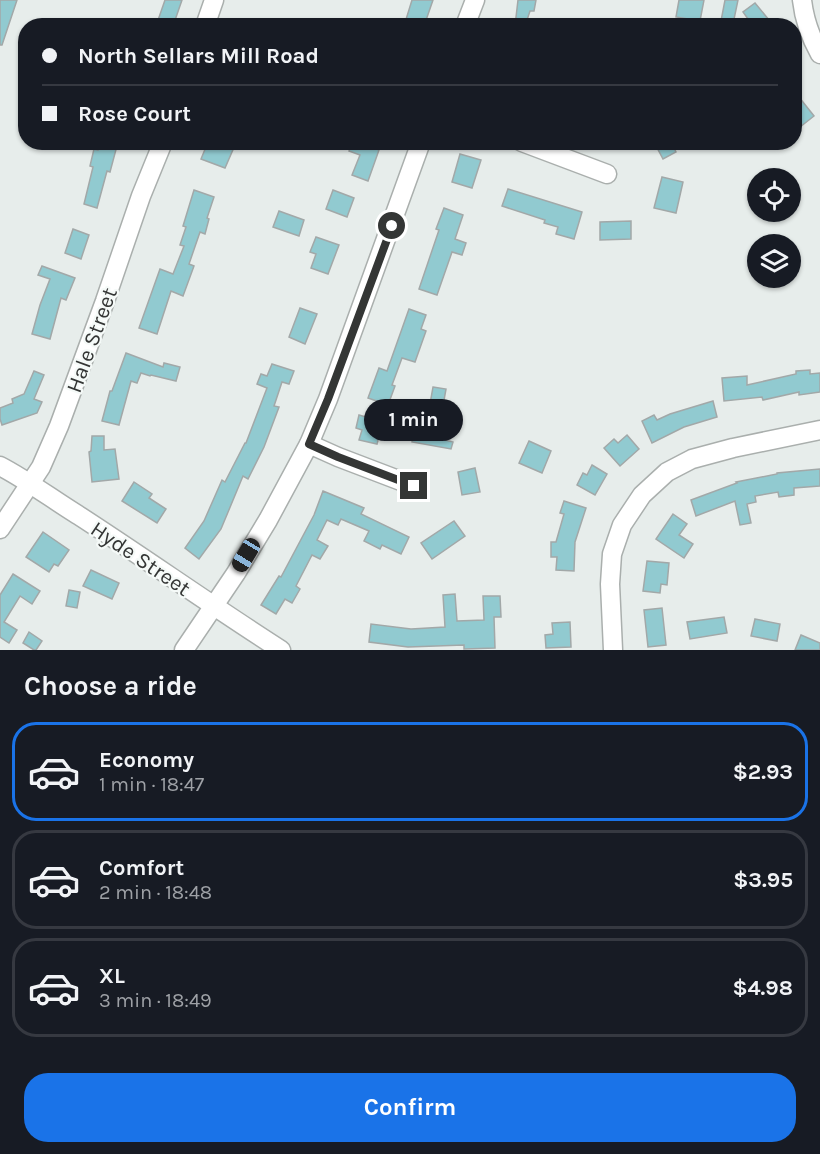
<!DOCTYPE html>
<html lang="en">
<head>
<meta charset="utf-8">
<style>
	body { margin:0; font-family:Karla,sans-serif; background:#242831; color:#f1f3f6; height:100vh; display:flex; flex-direction:column; font-size:22px; white-space:nowrap }
	* { box-sizing:border-box; margin:0 }
	p { font-size:20px; color:#9ea1a6 }
	.icon { flex:none; width:33px; height:33px; fill:none; stroke:currentColor; stroke-width:2; stroke-linecap:round; stroke-linejoin:round }
	.map { position:relative; height:650px; overflow:hidden }
	.side { display:flex; flex-direction:column; background:#171b24; flex:1 }
	.side>* { flex:none }
	.banner { position:absolute; left:18px; top:18px; width:784px; height:132px; border-radius:24px; box-shadow:0 2px 4px #0004; display:grid; align-content:center; height:132px; padding:0 24px; background:#171b24 }
	.fabs { position:absolute; left:747px; top:168px; display:grid; gap:12px }
	.fabs a { display:grid; place-items:center; width:54px; height:54px; border-radius:50%; background:#171b24; box-shadow:0 2px 4px #0004; font-size:30px }
	.end { position:absolute; width:27px; height:27px; margin:-14px; border:8px solid #343635; background:#fff; box-shadow:0 0 0 3px #fff }
	.from { border-radius:50% }
	.bubble { position:absolute; height:42px; border-radius:21px; background:#171b24; box-shadow:0 2px 4px #0004; font-size:20px; font-weight:700; line-height:42px; text-align:center }
	.car { position:absolute; width:18px; height:36px; margin:-18px -9px; border-radius:8px; box-shadow:0 0 4px 2px #0007; background:linear-gradient(#222 24%,#8ab4d8 0 40%,#222 0 76%,#8ab4d8 0 86%,#222 0) }
	.banner b { display:flex; align-items:center; gap:21px; height:57px; font-size:22px }
	.banner b+b { border-top:2px solid #363941 }
	.banner i { width:15px; height:15px; background:#f1f3f6 }
	ul { padding:0; list-style:none }
	li { display:flex; align-items:center; gap:18px; height:99px; margin:0 12px 9px; padding:0 12px; border:3px solid #363941; border-radius:24px }
	li div { flex:1 }
	li b { display:block; font-size:22px }
	li em { font-style:normal; font-weight:700 }
	li.selected { border-color:#1a73e8 }
	li>.icon { width:54px; height:54px; stroke-width:1.5 }
	h2 { padding:0 24px; font-size:27px; line-height:72px }
	.cta { display:flex; gap:12px; margin-top:auto; padding:12px 24px }
	.cta a { flex:1; height:69px; border-radius:24px; background:#1a73e8; color:#fff; font-size:24px; font-weight:700; line-height:69px; text-align:center }
	.map>svg:first-child { display:block }
</style>
</head>
<body>
<div class="map">
<svg width="820" height="650" viewBox="0 0 820 650">
	<rect width="100%" height="100%" fill="#e7edeb"/>
	<g fill="#91cad0" stroke="#a2a8a8" stroke-width="1.5">
		<polygon points="0,0 17,0 2,45 0,45"/>
		<polygon points="165,0 182,0 173,26 156,26"/>
		<polygon points="412,0 433,0 424,26 404,26"/>
		<polygon points="518,0 536,0 534,11 530,11 525,26 515,26"/>
		<polygon points="679,0 704,0 700,21 676,17"/>
		<polygon points="725,0 738,0 733,24 721,21"/>
		<polygon points="755,3 769,20 762,26 753,26 743,12"/>
		<polygon points="795,92 814,116 795,131"/>
		<polygon points="101,142 118,142 110,172 107,171 97,208 84,204 93,167 90,166 94,149 98,150"/>
		<polygon points="208,142 229,142 235,145 225,168 201,159"/>
		<polygon points="352,142 359,142 379,150 368,181 352,175 360,155 349,151"/>
		<polygon points="654,142 671,142 676,152 663,159"/>
		<polygon points="460,154 481,160 472,188 452,182"/>
		<polygon points="662,177 683,182 676,213 654,208"/>
		<polygon points="508,189 582,212 574,239 556,234 558,227 544,223 545,220 502,206"/>
		<polygon points="194,190 214,197 207,218 209,219 205,234 200,232 189,264 194,266 183,296 171,291 157,334 139,328 160,269 173,274 184,246 180,245 186,227 183,226"/>
		<polygon points="333,190 354,198 347,217 326,209"/>
		<polygon points="444,208 463,215 455,239 466,243 462,255 452,252 437,295 419,289 439,230 436,229"/>
		<polygon points="279,211 304,220 299,236 273,227"/>
		<polygon points="631,221 631,239 600,240 600,222"/>
		<polygon points="73,229 89,235 81,259 65,253"/>
		<polygon points="316,237 339,245 328,274 311,268 316,254 310,252"/>
		<polygon points="42,266 75,278 66,300 61,298 50,339 32,334 40,305 50,279 38,275"/>
		<polygon points="300,308 317,314 305,344 289,337"/>
		<polygon points="409,309 426,315 421,329 426,331 415,362 402,358 392,385 395,386 388,405 368,398 379,368 387,371"/>
		<polygon points="126,353 163,367 164,363 180,367 176,381 151,375 150,376 141,373 137,383 131,381 119,425 102,421 110,391 112,391"/>
		<polygon points="272,364 294,371 289,384 282,382 274,406 279,407 264,447 248,479 243,476 221,529 199,559 185,548 204,521 222,480 225,482 245,443 246,443 267,388 257,384 261,374 267,376"/>
		<polygon points="810,370 810,374 820,373 820,392 799,395 799,392 763,400 762,397 724,401 722,378 747,376 747,385 796,374 796,371"/>
		<polygon points="34,371 44,375 34,399 42,402 37,413 2,425 0,419 0,408 13,403 12,399 24,394"/>
		<polygon points="433,387 446,389 443,406 430,404"/>
		<polygon points="713,401 717,417 684,427 652,443 642,421 654,415 657,420 670,414"/>
		<polygon points="442,408 451,410 445,440 453,442 451,449 412,442 414,431 431,436 434,428 437,429"/>
		<polygon points="359,415 383,422 377,444 359,440 362,430 356,428"/>
		<polygon points="627,435 639,449 620,466 604,448 614,439 618,443"/>
		<polygon points="92,436 104,436 104,450 115,449 119,479 92,482 89,452 91,451"/>
		<polygon points="529,441 551,451 542,473 519,463"/>
		<polygon points="592,465 607,474 595,495 577,485 583,473 587,475"/>
		<polygon points="475,468 480,492 462,495 458,472"/>
		<polygon points="820,469 820,486 794,488 794,495 779,497 778,492 755,496 756,502 747,504 751,523 740,525 735,501 696,516 691,500 737,483 736,482 777,474 777,473"/>
		<polygon points="134,482 152,494 149,498 166,509 157,523 122,501"/>
		<polygon points="323,491 364,508 361,514 409,537 401,554 382,545 380,549 364,541 369,531 341,519 338,525 327,520 317,540 328,546 320,559 312,555 296,586 300,589 292,603 285,599 276,614 261,605 279,576 281,577 314,515"/>
		<polygon points="564,501 586,508 575,542 574,571 556,570 557,557 551,557 551,542 556,542 564,514 560,513"/>
		<polygon points="673,514 687,524 679,535 693,544 684,558 656,539"/>
		<polygon points="454,521 465,536 432,559 421,543"/>
		<polygon points="43,532 69,550 58,566 54,564 49,572 26,557"/>
		<polygon points="647,561 669,563 667,585 661,584 660,593 643,591"/>
		<polygon points="91,570 119,583 112,599 83,586"/>
		<polygon points="13,574 40,591 32,604 20,596 4,622 17,630 9,643 0,637 0,595"/>
		<polygon points="69,590 80,592 77,608 66,606"/>
		<polygon points="455,594 457,621 484,620 483,596 500,596 501,617 494,617 495,648 464,649 464,645 408,647 369,642 371,624 411,629 445,627 443,595"/>
		<polygon points="662,608 666,645 648,647 644,610"/>
		<polygon points="724,617 727,633 690,639 687,622"/>
		<polygon points="755,619 780,624 777,641 751,636"/>
		<polygon points="570,622 571,647 546,648 545,635 553,634 552,623"/>
		<polygon points="29,632 42,641 36,650 34,650 23,643"/>
		<polygon points="801,635 820,643 820,650 795,650"/>
	</g>
	<g fill="none" stroke-linecap="round" stroke-linejoin="round">
		<g stroke="#aaafad" stroke-width="21">
			<g id="minor">
				<path d="M802,0C804,18 811,38 820,54"/>
				<polyline points="205,26 214,0"/>
				<polyline points="465,26 475,0"/>
				<polyline points="522,142 607,174"/>
				<polyline points="309,444 338,457 414,486"/>
				<path d="M0,466C27,480 52,499 78,515C146,559 212,606 281,650"/>
				<polyline points="0,529 41,467 59,426 105,301 141,196 163,142"/>
				<polyline points="184,650 236,573 268,520 309,444 328,399 421,142"/>
				<polyline points="613,650 610,584 612,554 622,525 642,495 667,472 692,459 733,448 820,430"/>
			</g>
		</g>
		<use href="#minor" stroke="#fff" stroke-width="18"/>
	</g>
	<g fill="none" stroke-linecap="round" stroke-linejoin="round">
		<polyline stroke="#343635" stroke-width="8" points="392,226 328,399 309,444 338,457 414,486"/>
	</g>
	<g text-anchor="middle" stroke-width="4.5" stroke-linejoin="round" paint-order="stroke">
		<g font-size="22" fill="#343635" stroke="#f5faf8">
			<text transform="translate(91 340) rotate(-70)" y="8">Hale Street</text>
			<text transform="translate(141 558) rotate(34)" y="8">Hyde Street</text>
		</g>
	</g>
</svg>
<div class="fabs">
<a><svg class="icon" aria-label="locate" viewBox="0 0 24 24"><circle cx="12" cy="12" r="6"/><path d="M12 2v4M12 18v4M2 12h4M18 12h4"/></svg></a>
<a><svg class="icon" aria-label="layers" viewBox="0 0 24 24"><path d="M12 4l9 5-9 5-9-5zM3 14l9 5 9-5"/></svg></a>
</div>
<i class="end from" style="left:392px;top:226px"></i>
<i class="end" style="left:414px;top:486px"></i>
<div class="bubble" style="left:364px;top:399px;width:99px">1 min</div>
<i class="car" style="left:246px;top:555px;rotate:211deg"></i>
<div class="banner">
<b><i class="from"></i>North Sellars Mill Road</b>
<b><i></i>Rose Court</b>
</div>
</div>
<section class="side">
<h2>Choose a ride</h2>
<ul>
<li class="selected"><svg class="icon" aria-label="car" viewBox="0 0 24 24"><path d="M5 17H2v-5l4-1 3-4h7l3 4 3 1v5h-3M9 17h6M6 11h13"/><circle cx="7" cy="17" r="2"/><circle cx="17" cy="17" r="2"/></svg><div><b>Economy</b><p>1 min · 18:47</p></div><em>$2.93</em></li>
<li><svg class="icon" aria-label="car" viewBox="0 0 24 24"><path d="M5 17H2v-5l4-1 3-4h7l3 4 3 1v5h-3M9 17h6M6 11h13"/><circle cx="7" cy="17" r="2"/><circle cx="17" cy="17" r="2"/></svg><div><b>Comfort</b><p>2 min · 18:48</p></div><em>$3.95</em></li>
<li><svg class="icon" aria-label="car" viewBox="0 0 24 24"><path d="M5 17H2v-5l4-1 3-4h7l3 4 3 1v5h-3M9 17h6M6 11h13"/><circle cx="7" cy="17" r="2"/><circle cx="17" cy="17" r="2"/></svg><div><b>XL</b><p>3 min · 18:49</p></div><em>$4.98</em></li>
</ul>
<div class="cta"><a>Confirm</a></div>
</section>
</body>
</html>
